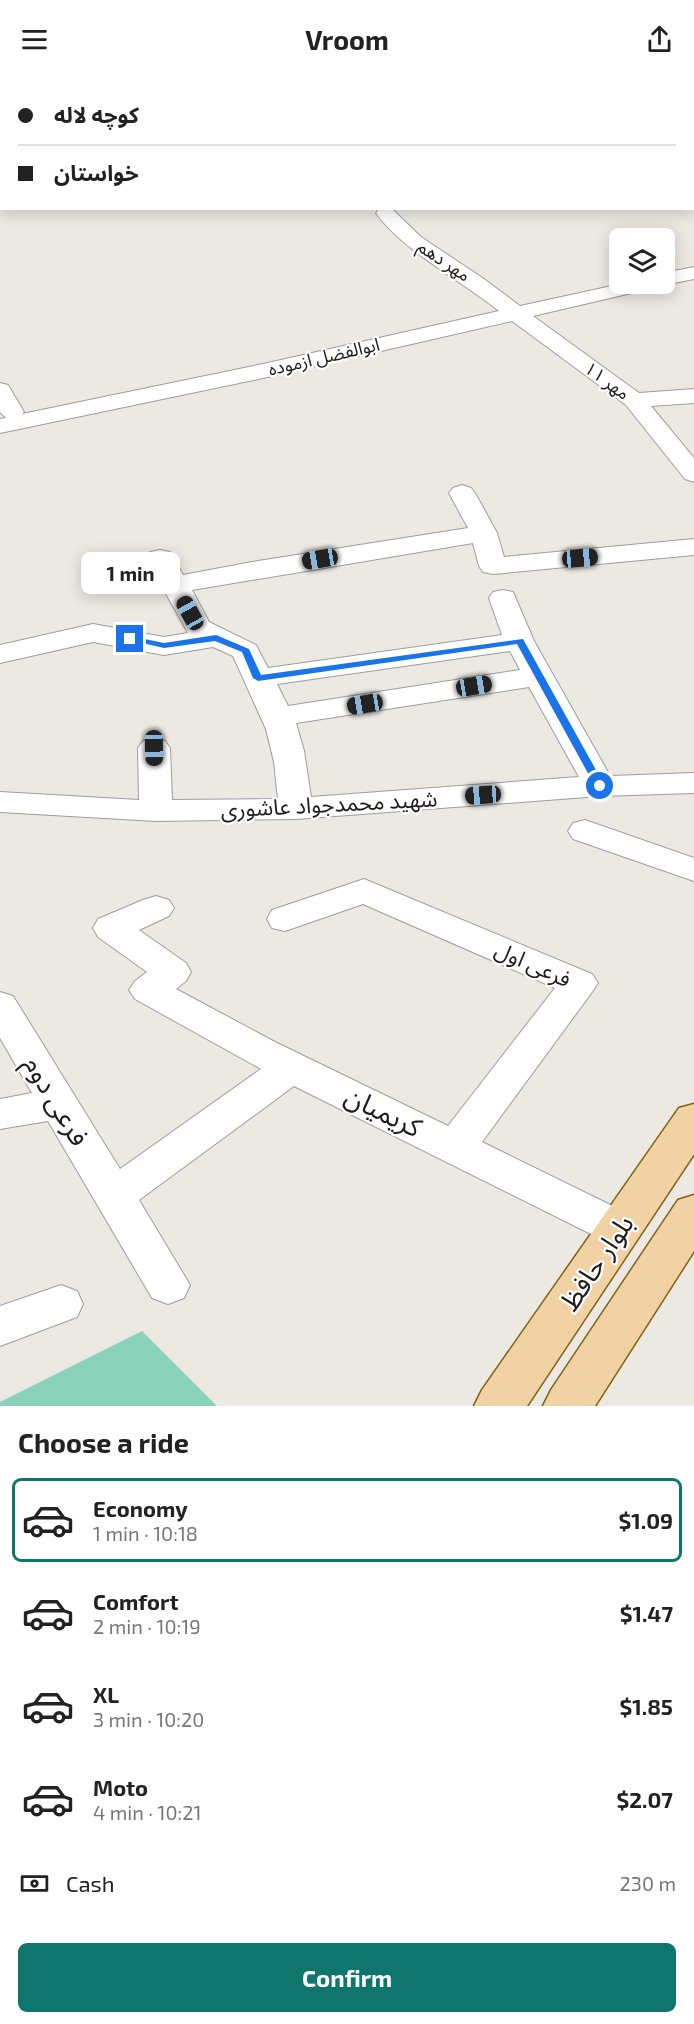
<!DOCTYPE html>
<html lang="en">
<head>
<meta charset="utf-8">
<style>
	body { margin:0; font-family:"Exo 2","Noto Sans Arabic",sans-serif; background:#f6f6f6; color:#222; height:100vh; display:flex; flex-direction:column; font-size:22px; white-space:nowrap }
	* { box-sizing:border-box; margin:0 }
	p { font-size:20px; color:#767676 }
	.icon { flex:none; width:33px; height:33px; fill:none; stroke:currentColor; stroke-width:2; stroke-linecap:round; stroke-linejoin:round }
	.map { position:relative; height:1328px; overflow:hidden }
	.details { display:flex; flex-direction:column; background:#fff; flex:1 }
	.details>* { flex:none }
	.top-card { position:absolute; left:0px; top:0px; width:694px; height:132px; box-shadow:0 3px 15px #0003; display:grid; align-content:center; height:132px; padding:0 18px; background:#fff }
	.fabs { position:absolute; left:609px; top:150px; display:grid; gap:12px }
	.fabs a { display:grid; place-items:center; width:66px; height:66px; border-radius:9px; background:#fff; box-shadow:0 3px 15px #0003; font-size:30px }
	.end { position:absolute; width:27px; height:27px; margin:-14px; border:8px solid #1a73e8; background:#fff; box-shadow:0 0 0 3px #fff }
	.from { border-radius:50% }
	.bubble { position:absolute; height:42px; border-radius:9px; background:#fff; box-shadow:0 3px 15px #0003; font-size:20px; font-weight:700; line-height:42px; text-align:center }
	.car { position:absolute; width:18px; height:36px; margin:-18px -9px; border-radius:8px; box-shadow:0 0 4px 2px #0007; background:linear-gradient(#222 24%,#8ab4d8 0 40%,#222 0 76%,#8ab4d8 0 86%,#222 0) }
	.top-card b { display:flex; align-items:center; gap:21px; height:57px; font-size:22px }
	.top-card b+b { border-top:2px solid #e0e0e0 }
	.top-card i { width:15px; height:15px; background:#222 }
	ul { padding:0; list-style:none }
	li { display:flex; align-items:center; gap:18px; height:84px; margin:0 12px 9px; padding:0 6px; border:3px solid transparent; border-radius:9px }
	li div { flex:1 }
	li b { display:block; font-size:22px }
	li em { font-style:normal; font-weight:700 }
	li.on { border-color:#0f766e }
	li>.icon { width:54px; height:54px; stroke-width:1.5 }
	h2 { padding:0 18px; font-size:27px; line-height:72px }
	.pay { display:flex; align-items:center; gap:15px; height:66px; padding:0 18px; font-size:22px }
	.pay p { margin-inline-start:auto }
	.action { display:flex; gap:12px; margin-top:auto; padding:12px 18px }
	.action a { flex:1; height:69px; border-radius:9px; background:#0f766e; color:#fff; font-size:24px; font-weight:700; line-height:69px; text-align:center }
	header { display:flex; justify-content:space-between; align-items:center; height:78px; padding:0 18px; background:#fff; font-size:27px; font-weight:700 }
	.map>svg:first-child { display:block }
</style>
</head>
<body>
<header><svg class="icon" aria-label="menu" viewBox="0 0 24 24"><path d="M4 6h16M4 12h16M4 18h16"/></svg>Vroom<svg class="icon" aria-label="share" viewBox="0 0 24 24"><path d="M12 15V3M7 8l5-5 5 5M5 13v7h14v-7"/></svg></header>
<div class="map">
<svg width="694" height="1328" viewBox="0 0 694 1328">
	<rect width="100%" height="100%" fill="#ece9e3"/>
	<polygon fill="#8ad2b9" points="142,1253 217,1328 0,1328 0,1324"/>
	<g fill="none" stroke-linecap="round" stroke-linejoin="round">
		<g stroke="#9d9d9d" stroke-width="2">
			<g id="minor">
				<polygon points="202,0 218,0 219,2 203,2"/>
				<polygon points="274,0 290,0 291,2 275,2"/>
				<polygon points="327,0 363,0 326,2"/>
				<polygon points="431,0 448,0 449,2 432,2"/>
				<polygon points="475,0 491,0 492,1 476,2"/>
				<polygon points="614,0 633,0 634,2 615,2"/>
				<rect x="693" y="16" width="1" height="10"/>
				<rect x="0" y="28" width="2" height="10"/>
				<polygon points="0,50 2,50 0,61"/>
				<path d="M391,130L421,159L484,201L520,228L621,206H656L653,210L533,238L639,315L694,311V325L651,328L694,380V404L685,401L626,327L512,243L263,300L0,355V341L6,340L0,334V305L8,307L24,334L22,336L263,286L499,233C463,204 402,172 376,135L379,131Z"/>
				<polygon points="694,189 694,201 664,207 657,206 664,206 664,195"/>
				<path d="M462,407L471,410L475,415L497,455L504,479L694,461V477L493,496L483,494L479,488L473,465L192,512L209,544L256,567L268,590L502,557L489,520L493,514L503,512L513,514L534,563L610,698L694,695V715L600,718L296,741L156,743L0,734V714L139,722L138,670L143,663L154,660L165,663L170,670L172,722L278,721L274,684L266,651L233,578L213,569L164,577L93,564L0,585V567L93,546L164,559L188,555L146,480L150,474L160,472L170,474L183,497L258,483L468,450L449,415L453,410ZM510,573L520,592L288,628L277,606ZM529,609L579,699L311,719L304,673L296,645Z"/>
				<polygon points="585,742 694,780 694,803 573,761 568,753 573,745"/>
				<polygon points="364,801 592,896 598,905 592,914 482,1064 635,1139 641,1151 635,1163 620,1169 605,1163 294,1008 139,1122 190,1207 184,1220 168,1226 152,1220 48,1043 0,1051 0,1021 32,1015 0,960 0,914 13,918 120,1091 261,991 135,921 129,912 135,903 147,894 98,859 93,850 98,841 143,822 156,818 169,822 174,830 169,838 139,852 186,885 191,894 186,903 176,911 275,964 448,1048 555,910 363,826 285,853 272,850 267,841 272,832"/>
				<polygon points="61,1207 77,1213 83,1226 77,1239 0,1268 0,1228"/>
			</g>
		</g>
		<g stroke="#836111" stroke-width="3">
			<g id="major">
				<polygon points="694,1026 694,1076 527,1328 474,1328 482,1312 679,1030"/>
				<polygon points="694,1117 694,1173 595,1328 543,1328 551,1312 678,1122"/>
			</g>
		</g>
		<use href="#minor" fill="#fff" fill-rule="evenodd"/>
		<use href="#major" fill="#f0d2a4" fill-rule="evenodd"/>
	</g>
	<polygon fill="#1a73e8" points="216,557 249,571 261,597 523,561 605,708 600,711 595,708 517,566 258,603 253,600 242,574 215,563 164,570 125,561 130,558 164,565"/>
	<g text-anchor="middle" stroke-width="4.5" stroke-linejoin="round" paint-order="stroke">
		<g font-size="18" fill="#1c1c1c" stroke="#fff">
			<text transform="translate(444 183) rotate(34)" y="6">مهر دهم</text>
			<text transform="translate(324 279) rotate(-13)" y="6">ابوالفضل ازموده</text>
			<text transform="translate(607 303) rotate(36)" y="6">مهر ۱۱</text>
		</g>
		<g font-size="22" fill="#1c1c1c" stroke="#fff">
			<text transform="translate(329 726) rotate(-3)" y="8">شهید محمدجواد عاشوری</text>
			<text transform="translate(533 886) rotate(24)" y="8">فرعی اول</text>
		</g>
		<g font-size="27" fill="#1c1c1c" stroke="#fff">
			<text transform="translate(56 1023) rotate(59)" y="9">فرعی دوم</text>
			<text transform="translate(383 1034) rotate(26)" y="9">کریمیان</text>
			<text transform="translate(597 1185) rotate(-56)" y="9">بلوار حافظ</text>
		</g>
	</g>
</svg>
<div class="fabs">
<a><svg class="icon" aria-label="layers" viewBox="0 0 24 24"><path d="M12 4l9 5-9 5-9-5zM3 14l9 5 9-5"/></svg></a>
</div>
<i class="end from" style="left:600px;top:708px"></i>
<i class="end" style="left:130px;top:561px"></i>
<div class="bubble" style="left:81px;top:474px;width:99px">1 min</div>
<i class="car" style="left:580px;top:480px;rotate:85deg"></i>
<i class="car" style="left:320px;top:481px;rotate:261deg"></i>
<i class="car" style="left:190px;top:535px;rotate:331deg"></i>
<i class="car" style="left:474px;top:608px;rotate:81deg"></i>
<i class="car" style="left:365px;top:626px;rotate:261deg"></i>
<i class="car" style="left:154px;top:670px;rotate:179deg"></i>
<i class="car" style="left:483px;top:717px;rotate:266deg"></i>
<div class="top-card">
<b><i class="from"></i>کوچه لاله</b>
<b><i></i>خواستان</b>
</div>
</div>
<section class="details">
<h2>Choose a ride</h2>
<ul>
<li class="on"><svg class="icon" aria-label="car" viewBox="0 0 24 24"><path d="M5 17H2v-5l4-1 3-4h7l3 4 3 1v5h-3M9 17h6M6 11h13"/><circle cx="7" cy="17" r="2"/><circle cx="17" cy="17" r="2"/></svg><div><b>Economy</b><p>1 min · 10:18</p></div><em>$1.09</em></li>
<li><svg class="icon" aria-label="car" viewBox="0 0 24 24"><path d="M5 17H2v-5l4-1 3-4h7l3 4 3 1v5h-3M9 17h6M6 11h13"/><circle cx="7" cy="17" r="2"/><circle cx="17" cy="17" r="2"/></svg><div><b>Comfort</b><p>2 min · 10:19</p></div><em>$1.47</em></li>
<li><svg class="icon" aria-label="car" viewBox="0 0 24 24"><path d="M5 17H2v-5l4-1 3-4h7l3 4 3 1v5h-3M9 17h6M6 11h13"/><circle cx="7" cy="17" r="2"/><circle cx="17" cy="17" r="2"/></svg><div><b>XL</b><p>3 min · 10:20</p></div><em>$1.85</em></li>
<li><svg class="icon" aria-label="car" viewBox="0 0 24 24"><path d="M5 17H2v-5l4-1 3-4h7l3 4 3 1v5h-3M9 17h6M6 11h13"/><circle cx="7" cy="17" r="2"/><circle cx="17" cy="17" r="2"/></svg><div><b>Moto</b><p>4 min · 10:21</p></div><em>$2.07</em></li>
</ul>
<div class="pay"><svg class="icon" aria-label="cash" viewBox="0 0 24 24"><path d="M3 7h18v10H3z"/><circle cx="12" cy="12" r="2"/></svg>Cash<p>230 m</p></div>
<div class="action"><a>Confirm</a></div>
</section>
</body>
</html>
